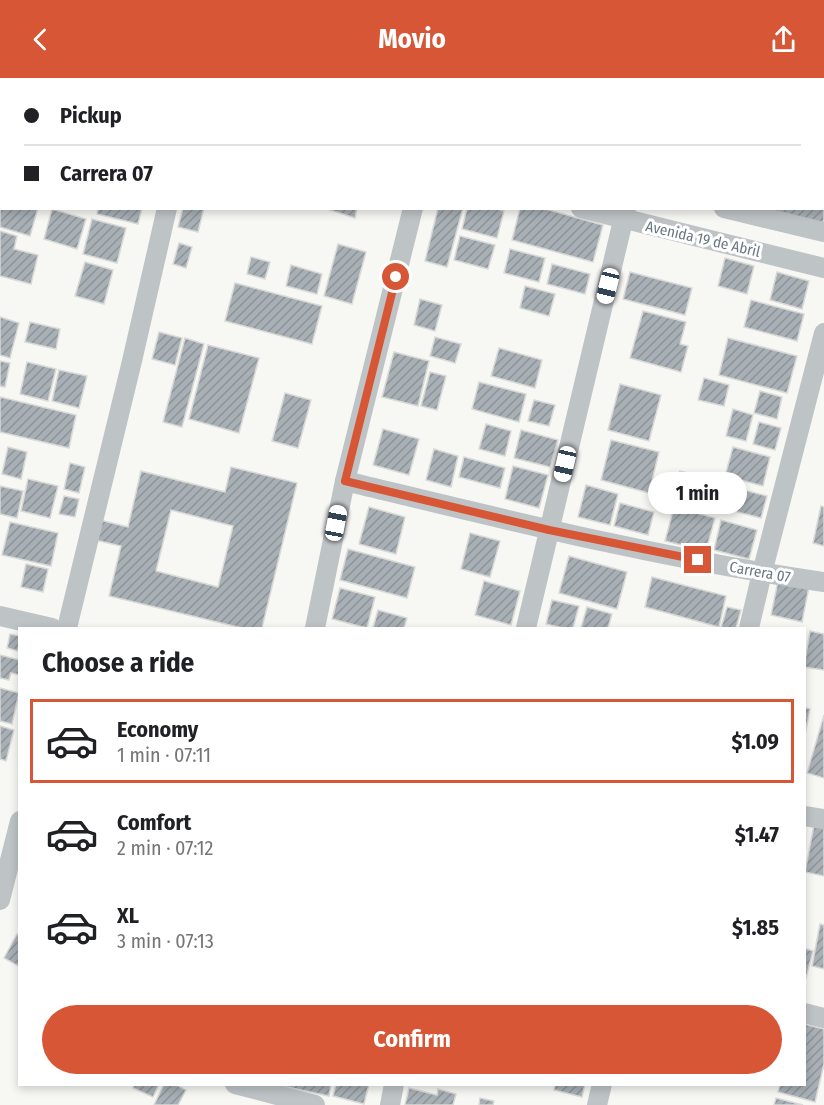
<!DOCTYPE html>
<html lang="en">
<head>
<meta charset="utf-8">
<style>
	body { margin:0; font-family:"Fira Sans Condensed",sans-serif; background:#f6f6f6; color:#202124; height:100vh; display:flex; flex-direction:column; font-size:22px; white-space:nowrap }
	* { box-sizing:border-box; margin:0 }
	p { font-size:20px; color:#757577 }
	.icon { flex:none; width:33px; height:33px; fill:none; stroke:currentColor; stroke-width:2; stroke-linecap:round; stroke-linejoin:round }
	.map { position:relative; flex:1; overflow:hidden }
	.sheet { position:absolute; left:18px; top:549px; width:788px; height:459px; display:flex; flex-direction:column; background:#fff; border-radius:0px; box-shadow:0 3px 9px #0003 }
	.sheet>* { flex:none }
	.banner { position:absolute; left:0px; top:0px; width:825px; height:132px; box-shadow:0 3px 9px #0003; display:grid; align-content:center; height:132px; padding:0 24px; background:#fff }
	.end { position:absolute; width:27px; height:27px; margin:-14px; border:8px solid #d75635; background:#fff; box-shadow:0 0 0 3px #fff }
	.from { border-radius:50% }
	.bubble { position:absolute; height:42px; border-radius:21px; background:#fff; box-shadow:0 3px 9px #0003; font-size:20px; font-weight:700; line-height:42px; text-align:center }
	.car { position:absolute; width:18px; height:36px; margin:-18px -9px; border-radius:8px; box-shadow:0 0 4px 2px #0007; background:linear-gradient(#fff 24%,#345 0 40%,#fff 0 76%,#345 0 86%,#fff 0) }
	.banner b { display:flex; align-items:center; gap:21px; height:57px; font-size:22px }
	.banner b+b { border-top:2px solid #e0e0e0 }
	.banner i { width:15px; height:15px; background:#202124 }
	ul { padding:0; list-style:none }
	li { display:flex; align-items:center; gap:18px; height:84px; margin:0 12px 9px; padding:0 12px; border:3px solid transparent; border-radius:0px }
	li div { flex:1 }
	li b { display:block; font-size:22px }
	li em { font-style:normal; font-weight:700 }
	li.selected { border-color:#d75635 }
	li>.icon { width:54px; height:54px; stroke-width:1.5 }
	h2 { padding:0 24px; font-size:27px; line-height:72px }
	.button { display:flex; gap:12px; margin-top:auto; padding:12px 24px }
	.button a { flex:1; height:69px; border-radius:36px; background:#d75635; color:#fff; font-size:24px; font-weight:700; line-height:69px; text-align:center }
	header { display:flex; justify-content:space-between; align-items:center; height:78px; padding:0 24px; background:#d75635; color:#fff; font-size:27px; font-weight:700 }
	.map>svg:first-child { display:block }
</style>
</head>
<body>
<header><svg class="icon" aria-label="back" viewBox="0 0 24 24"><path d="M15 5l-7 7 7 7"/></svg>Movio<svg class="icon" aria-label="share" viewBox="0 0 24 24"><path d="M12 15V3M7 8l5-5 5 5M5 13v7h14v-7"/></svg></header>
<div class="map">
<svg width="824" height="1027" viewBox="0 0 824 1027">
	<defs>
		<pattern id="building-hatch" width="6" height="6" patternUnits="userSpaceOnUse" patternTransform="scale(1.5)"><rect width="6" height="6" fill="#a8b0b5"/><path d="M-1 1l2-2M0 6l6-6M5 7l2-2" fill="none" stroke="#8d9499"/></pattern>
	</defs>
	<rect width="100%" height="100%" fill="#f7f7f4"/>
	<g fill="url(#building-hatch)" stroke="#d9d9d7" stroke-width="1.5" fill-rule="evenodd">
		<polygon points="498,0 543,0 498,2"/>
		<polygon points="824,111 824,142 822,150 742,130 824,130"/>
		<polygon points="0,114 2,130 38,130 30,158 0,149"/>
		<polygon points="98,130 142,130 138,146 97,136"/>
		<polygon points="183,130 204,130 198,154 178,149"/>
		<polygon points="324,130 357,130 355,140"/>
		<polygon points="438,130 463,130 447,189 425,183"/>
		<polygon points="467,130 494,130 504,133 497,160 462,151"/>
		<polygon points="520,130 542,130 603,147 593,184 512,162"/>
		<polygon points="52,131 86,141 77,171 44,161"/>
		<polygon points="92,141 126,150 117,185 83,176"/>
		<polygon points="0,153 17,158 14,171 38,177 31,206 0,198"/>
		<polygon points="460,158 495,167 488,191 454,182"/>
		<polygon points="179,165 192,169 186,190 173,186"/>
		<polygon points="338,166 366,174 352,226 324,218"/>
		<polygon points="510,171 545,180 539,204 504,195"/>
		<polygon points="251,179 270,184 265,201 247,196"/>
		<polygon points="725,180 754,188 747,216 718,208"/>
		<polygon points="85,184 113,192 104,226 75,218"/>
		<polygon points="552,186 590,196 585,216 547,206"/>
		<polygon points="291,187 322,196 317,216 286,208"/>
		<polygon points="630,194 692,210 685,237 623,221"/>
		<polygon points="777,194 809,203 802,231 770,222"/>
		<polygon points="235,205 322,228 312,266 225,243"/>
		<polygon points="525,208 555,216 549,238 520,230"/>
		<polygon points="420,221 442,227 435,253 414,247"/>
		<polygon points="751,222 804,236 797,263 744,249"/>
		<polygon points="643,233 686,244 680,266 688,268 681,294 630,280"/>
		<polygon points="0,239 19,245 10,280 0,277"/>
		<polygon points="30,244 60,251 56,271 25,264"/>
		<polygon points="159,254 182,260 175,287 152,281"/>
		<polygon points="435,259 461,266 455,285 430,278"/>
		<polygon points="185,260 204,266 182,349 163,344"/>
		<polygon points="728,260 797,278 787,315 719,297"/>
		<polygon points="208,267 259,280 239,355 189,341"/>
		<polygon points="499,270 542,282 535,310 491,298"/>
		<polygon points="394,274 429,283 418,328 382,319"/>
		<polygon points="0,283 10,285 5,309 0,308"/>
		<polygon points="27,284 56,291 48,323 20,316"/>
		<polygon points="59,292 87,298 79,330 52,323"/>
		<polygon points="430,294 446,298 437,332 421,328"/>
		<polygon points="704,300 729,307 724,328 698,322"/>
		<polygon points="479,304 526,316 519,344 472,331"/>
		<polygon points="620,306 661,317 649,363 608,352"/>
		<polygon points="760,313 782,319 777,341 754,335"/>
		<polygon points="285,315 311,322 298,370 272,363"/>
		<polygon points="0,319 76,337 69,370 0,354"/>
		<polygon points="534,322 555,327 549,348 528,343"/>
		<polygon points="733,331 753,337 746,363 726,358"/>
		<polygon points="759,344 781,350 775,372 753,366"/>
		<polygon points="486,346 511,353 505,378 479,371"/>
		<polygon points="383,351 419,361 409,397 373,387"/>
		<polygon points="521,352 558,362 550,389 514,380"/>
		<polygon points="611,362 659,374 649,415 601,402"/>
		<polygon points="8,369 27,374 21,401 2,396"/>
		<polygon points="733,369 770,379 763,408 725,398"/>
		<polygon points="434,371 458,378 451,409 426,402"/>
		<polygon points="464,379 505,390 500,410 459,399"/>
		<polygon points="70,385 85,389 79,415 64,411"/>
		<polygon points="513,388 548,397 539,430 505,421"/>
		<path d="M231,389L297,405L262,550H242L109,518L121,468L95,462L100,442L128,449L141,393L225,414ZM171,432L233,448L218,509L156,493Z"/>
		<polygon points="680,393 722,404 714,434 672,423"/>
		<polygon points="28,401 58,408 50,440 21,433"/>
		<polygon points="586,407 618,416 610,447 578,439"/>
		<polygon points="0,408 23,413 17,440 0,436"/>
		<polygon points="732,409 767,418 761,440 726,431"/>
		<polygon points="64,418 79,421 75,439 59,436"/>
		<polygon points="620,425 654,434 648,457 614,448"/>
		<polygon points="821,428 824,429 824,468 813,465"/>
		<polygon points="369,429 405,439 396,476 359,466"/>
		<polygon points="674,429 715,440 706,473 665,463"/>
		<polygon points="721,442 757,452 749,481 714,472"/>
		<polygon points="10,444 58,455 51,488 2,477"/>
		<polygon points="470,455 500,463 490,499 461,491"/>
		<polygon points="348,471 415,489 407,520 340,502"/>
		<polygon points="569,478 627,494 617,531 559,515"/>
		<polygon points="26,486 48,491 43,514 21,509"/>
		<polygon points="652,499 726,518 719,549 645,529"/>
		<polygon points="484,503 520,513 511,547 475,537"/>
		<polygon points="778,503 809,509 802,544 771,537"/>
		<polygon points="340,510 375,519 367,550 332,541"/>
		<polygon points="552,522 579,528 573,550 563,550 546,546"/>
		<polygon points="587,529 612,536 608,550 581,550"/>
		<polygon points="727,529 741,532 736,550 721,550"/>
		<polygon points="378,532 407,540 404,550 373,550"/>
		<polygon points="810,553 824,556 824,592 804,589"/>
		<polygon points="10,556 20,558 18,573 7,570"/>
		<polygon points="0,577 20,582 20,597 11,595 9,602 0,600"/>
		<polygon points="0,610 19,615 12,646 0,643"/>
		<polygon points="804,629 810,631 804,662"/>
		<polygon points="824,637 824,700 807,695"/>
		<polygon points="0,648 14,652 6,683 0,681"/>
		<polygon points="814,747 824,749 824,798 805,794"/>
		<polygon points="820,846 824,847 824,891 812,888"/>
		<polygon points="17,856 20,858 20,889 4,880"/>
		<polygon points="804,870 813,873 806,900 804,900"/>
		<polygon points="804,946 824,951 824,986 815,1024 778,1014 780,1006 804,1006"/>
		<polygon points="134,1006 159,1006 153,1019 133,1010"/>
		<polygon points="164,1006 175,1006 186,1012 178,1027 154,1027"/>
		<polygon points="273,1006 331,1006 329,1018"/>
		<polygon points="336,1006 369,1006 364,1026 333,1018"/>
		<polygon points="555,1006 585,1006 582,1019 554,1012"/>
		<polygon points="409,1010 437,1017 438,1011 456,1016 453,1027 405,1027"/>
		<polygon points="480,1020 494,1023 493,1027 479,1027"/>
		<polygon points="776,1020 803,1027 774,1027"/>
	</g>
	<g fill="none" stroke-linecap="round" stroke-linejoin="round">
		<g stroke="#bec3c6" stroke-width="20">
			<polyline points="84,0 91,2"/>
			<polyline points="185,0 191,2"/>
			<polyline points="50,2 51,0"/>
			<polyline points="439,2 439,0"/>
			<polyline points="652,2 652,0"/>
			<polyline points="0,34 2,34"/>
			<polyline points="581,130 824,190"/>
			<polyline points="724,130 824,154"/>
			<path d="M345,403C503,441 662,481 824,504"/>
			<polyline points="0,538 52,550"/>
			<polyline points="67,550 132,283 167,130"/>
			<polyline points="315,550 345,403 413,130"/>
			<polyline points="526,550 626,130"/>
			<polyline points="749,550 762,495 824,255"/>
			<polyline points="804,738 824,741"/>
			<polyline points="0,822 20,743"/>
			<polyline points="804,935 824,940"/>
			<polyline points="235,1006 315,1027"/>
			<polyline points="390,1027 394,1006"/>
			<polyline points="597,1027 602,1006"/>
		</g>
	</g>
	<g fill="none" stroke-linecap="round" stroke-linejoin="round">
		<polyline stroke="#d75635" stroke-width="8" points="396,199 345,403 549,452 698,482"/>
	</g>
	<g text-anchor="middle" stroke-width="6" stroke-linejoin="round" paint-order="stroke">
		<g font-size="15" fill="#687883" stroke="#fff">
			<text transform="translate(703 161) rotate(13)" y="5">Avenida 19 de Abril</text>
			<text transform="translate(760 494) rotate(10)" y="5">Carrera 07</text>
		</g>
	</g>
</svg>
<i class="end from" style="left:396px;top:199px"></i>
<i class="end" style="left:698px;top:482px"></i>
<div class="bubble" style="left:648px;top:394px;width:99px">1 min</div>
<i class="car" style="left:608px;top:208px;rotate:194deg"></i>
<i class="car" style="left:565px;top:386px;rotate:193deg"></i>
<i class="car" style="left:336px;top:445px;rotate:11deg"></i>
<div class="banner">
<b><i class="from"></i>Pickup</b>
<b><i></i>Carrera 07</b>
</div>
<section class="sheet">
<h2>Choose a ride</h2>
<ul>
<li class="selected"><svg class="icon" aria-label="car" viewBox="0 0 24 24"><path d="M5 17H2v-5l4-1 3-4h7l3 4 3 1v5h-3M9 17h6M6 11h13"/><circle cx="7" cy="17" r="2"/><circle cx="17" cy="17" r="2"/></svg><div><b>Economy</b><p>1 min · 07:11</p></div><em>$1.09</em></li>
<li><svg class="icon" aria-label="car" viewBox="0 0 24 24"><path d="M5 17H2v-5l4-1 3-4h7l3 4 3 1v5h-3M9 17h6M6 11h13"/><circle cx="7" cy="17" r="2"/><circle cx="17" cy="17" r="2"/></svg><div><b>Comfort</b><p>2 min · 07:12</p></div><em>$1.47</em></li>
<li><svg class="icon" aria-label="car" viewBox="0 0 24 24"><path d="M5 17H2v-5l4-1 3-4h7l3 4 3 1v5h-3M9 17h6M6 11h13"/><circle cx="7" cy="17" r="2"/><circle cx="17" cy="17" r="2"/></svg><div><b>XL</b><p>3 min · 07:13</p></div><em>$1.85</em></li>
</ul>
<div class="button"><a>Confirm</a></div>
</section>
</div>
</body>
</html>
